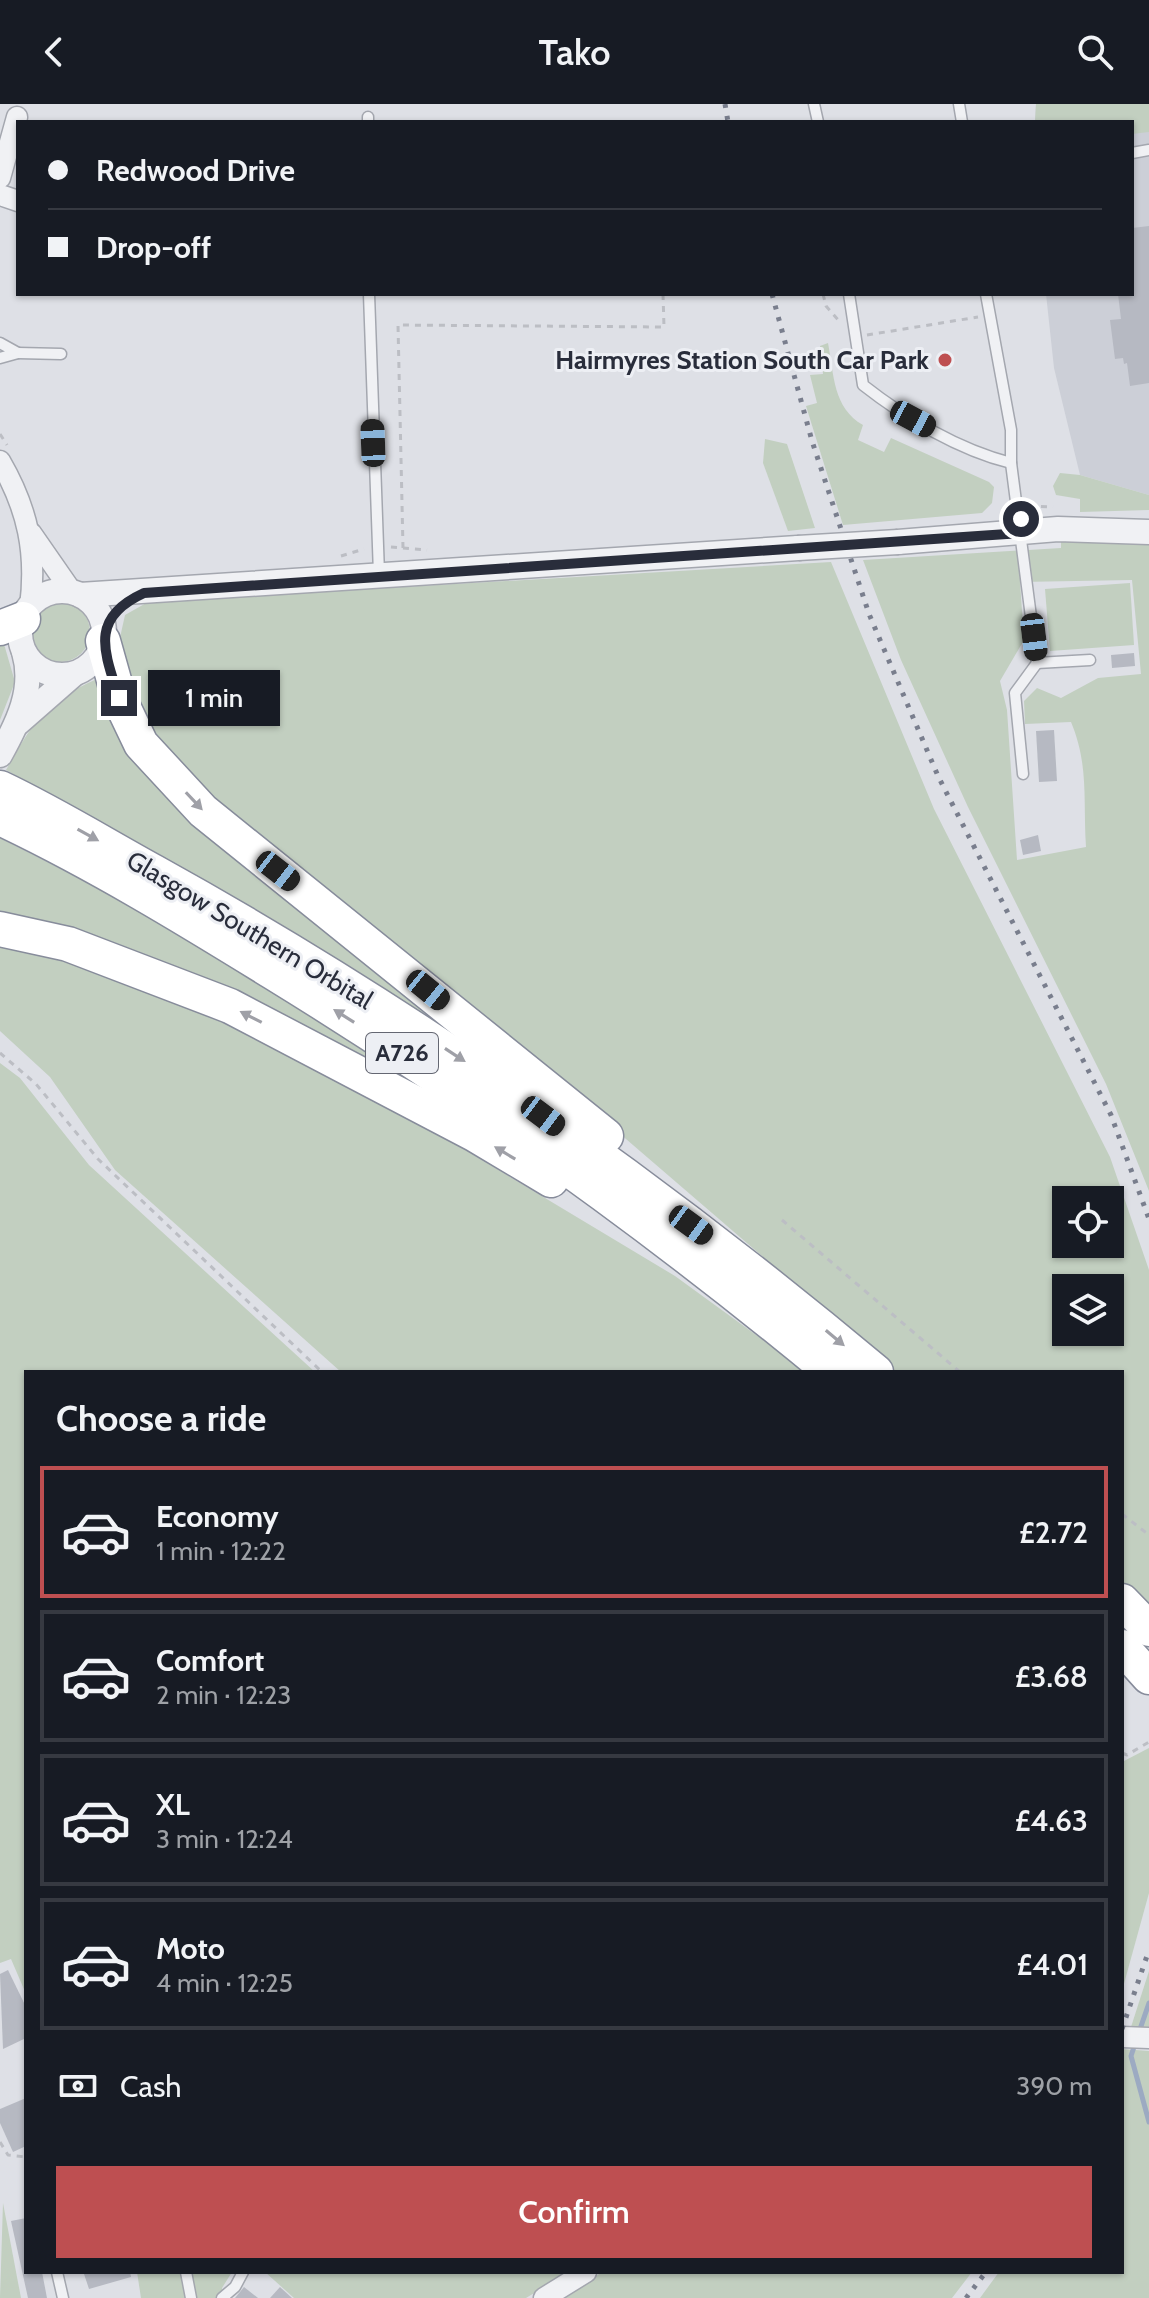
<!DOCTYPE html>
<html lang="en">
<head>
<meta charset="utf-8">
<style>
	body { margin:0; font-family:Cabin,sans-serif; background:#20242c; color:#f1f3f6; height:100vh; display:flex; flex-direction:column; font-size:30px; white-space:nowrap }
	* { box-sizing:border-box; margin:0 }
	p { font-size:26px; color:#9ea1a6 }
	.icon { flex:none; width:44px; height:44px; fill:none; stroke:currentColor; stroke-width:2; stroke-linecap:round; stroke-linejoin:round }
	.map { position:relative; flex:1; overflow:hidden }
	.drawer { position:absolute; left:24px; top:1266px; width:1100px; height:904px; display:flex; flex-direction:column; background:#171b24; border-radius:0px; box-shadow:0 2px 6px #0004 }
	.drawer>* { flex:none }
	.banner { position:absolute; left:16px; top:16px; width:1118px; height:176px; border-radius:0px; box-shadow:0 2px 6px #0004; display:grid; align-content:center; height:176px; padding:0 32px; background:#171b24 }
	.tools { position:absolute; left:1052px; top:1082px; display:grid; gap:16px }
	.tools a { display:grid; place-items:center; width:72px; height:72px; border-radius:0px; background:#171b24; box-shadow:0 2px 6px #0004; font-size:40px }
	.end { position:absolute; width:36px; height:36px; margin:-18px; border:10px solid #292d3b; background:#fff; box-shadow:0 0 0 4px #fff }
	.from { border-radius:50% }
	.bubble { position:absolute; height:56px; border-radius:0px; background:#171b24; box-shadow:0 2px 6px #0004; font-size:26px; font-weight:600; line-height:56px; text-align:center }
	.car { position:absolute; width:24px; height:48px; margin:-24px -12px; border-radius:10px; box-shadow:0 0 6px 2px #0007; background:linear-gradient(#222 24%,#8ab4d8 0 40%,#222 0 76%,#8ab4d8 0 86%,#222 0) }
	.banner b { display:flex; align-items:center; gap:28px; height:76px; font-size:30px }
	.banner b+b { border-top:2px solid #363941 }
	.banner i { width:20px; height:20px; background:#f1f3f6 }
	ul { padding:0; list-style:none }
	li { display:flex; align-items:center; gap:24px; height:132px; margin:0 16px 12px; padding:0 16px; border:4px solid #363941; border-radius:0px }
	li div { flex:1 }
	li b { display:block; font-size:30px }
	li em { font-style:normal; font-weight:600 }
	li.on { border-color:#be4f51 }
	li>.icon { width:72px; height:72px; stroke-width:1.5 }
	h2 { padding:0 32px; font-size:36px; line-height:96px }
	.pay { display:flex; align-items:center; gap:20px; height:88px; padding:0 32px; font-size:30px }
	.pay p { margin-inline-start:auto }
	.primary-button { display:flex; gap:16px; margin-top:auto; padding:16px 32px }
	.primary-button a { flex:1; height:92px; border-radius:0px; background:#be4f51; color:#fff; font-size:32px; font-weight:600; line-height:92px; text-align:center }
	header { display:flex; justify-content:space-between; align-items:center; height:104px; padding:0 32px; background:#171b24; font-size:36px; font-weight:600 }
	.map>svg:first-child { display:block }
</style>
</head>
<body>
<header><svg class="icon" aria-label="back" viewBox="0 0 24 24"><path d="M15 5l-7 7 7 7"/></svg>Tako<svg class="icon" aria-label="search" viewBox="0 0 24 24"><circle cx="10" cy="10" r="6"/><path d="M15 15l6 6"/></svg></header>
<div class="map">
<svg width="1149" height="2194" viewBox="0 0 1149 2194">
	<rect width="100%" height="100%" fill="#dee0e6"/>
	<polygon fill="#cccfd7" points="1036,0 1149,0 1149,391 1080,371 1054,264 1046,190 1132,190 1132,18 1035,18"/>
	<g fill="#c2cfc0" fill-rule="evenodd">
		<polygon points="1036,0 1149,0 1149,28 1132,30 1132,18 1035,18"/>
		<path d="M828,239C834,271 833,304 863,321L858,336L884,348L891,334L989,378L994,383L992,399L982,409L843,421L806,302L817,299L810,271L823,270L820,242Z"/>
		<polygon points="765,335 787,340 815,424 788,427 763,359"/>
		<polygon points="1060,369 1080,371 1149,391 1149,406 1080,408 1080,395 1056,391 1053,382"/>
		<path d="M1083,436L1149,438V1087L1106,980L968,703L901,556L863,456L1061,444V438ZM1132,476L1141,570L1098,574L1061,594L1037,584L1024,597L1025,620L1071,618C1089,661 1083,696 1086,743L1017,756L1007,606L1000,577L1024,536L1020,478Z"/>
		<path d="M831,458L934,705L1110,1053L1149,1166V1508L1122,1480V1268H897L483,912L234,717L141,618L119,538L125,511L148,498ZM1066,1096H1110V1140H1066ZM1066,1184H1110V1228H1066Z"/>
		<polygon points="1130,479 1134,541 1050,547 1045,485"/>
		<circle cx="60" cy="528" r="30"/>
		<polygon points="4,540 15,578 0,616 0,541"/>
		<path d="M101,573L124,623L569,1010C384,891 199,773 6,666C36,614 45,598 101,573Z"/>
		<path d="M0,734C178,822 346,929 510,1042L0,816Z"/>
		<polygon points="0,835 93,863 241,924 412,1014 675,1172 807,1268 341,1268 115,1066 50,973 0,927"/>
		<polygon points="0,959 20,974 89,1061 315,1268 26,1268 26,1890 11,1855 0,1859"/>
		<polygon points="1149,1644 1149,1789 1122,1887 1122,1658"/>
		<polygon points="1149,1867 1149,1924 1131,1923"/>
		<polygon points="1122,1945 1149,1947 1149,2194 980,2194 999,2168 1122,2168"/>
		<polygon points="3,2099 21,2194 0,2194"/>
		<polygon points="137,2168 232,2168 222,2184 224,2194 141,2194"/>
		<polygon points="265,2168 569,2168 526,2194 294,2194"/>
		<polygon points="602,2168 972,2168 952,2194 564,2194"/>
	</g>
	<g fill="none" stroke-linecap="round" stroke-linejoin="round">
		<g stroke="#9caac2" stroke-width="5">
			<polyline points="1139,1928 1149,1899"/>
			<polyline points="1136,1937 1131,1952 1149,2018"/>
		</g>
	</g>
	<g fill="#b6b9c2">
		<polygon points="1149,122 1149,279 1130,282 1127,259 1124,260 1123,254 1115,255 1110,216 1121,215 1118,190 1132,190 1132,124"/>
		<polygon points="1134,549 1135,562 1112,564 1111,551"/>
		<polygon points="1054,626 1057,677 1039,678 1036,627"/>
		<polygon points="1038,731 1041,747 1023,751 1020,736"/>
		<polygon points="8,1866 26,1903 26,1934 3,1945 0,1870"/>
		<polygon points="26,1994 26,2042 13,2048 0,2019 0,2005"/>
		<polygon points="26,2114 26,2168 42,2168 47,2194 28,2194 11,2117"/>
		<polygon points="90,2168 130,2168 131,2173 89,2185 84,2170"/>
		<polygon points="244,2183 258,2194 235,2194"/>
		<polygon points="280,2183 292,2194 270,2194"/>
	</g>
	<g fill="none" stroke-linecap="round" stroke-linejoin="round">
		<g stroke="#a4a7af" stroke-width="13">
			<g id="service">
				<polyline points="814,0 818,18"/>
				<polyline points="959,0 962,18"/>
				<polyline points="368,13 368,18"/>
				<polyline points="1132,49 1149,46"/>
				<polyline points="369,190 379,470"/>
				<path d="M849,190L863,281C905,314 959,346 1011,359"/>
				<polyline points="986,190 1011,326 1011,359 1037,559 1015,589 1023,670"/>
				<polyline points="0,239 18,249 0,254"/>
				<polyline points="18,249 61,250"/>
				<polyline points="1037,559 1090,556"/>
				<polyline points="57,2168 63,2194"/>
				<polyline points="186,2168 191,2194"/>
				<polyline points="222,2194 235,2183 243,2168"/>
			</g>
		</g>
		<g stroke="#a4a7af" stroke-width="23">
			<g id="minor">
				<polyline points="0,74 17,13"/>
				<polyline points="0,91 18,97"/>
				<path d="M0,357C28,405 37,449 30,503"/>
				<polyline points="31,429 72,488"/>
				<polyline points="1122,1933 1149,1934"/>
				<polyline points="544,2194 586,2168"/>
			</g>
		</g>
		<g stroke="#a4a7af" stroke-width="27">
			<g id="tertiary">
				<polyline points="898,438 1058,425 1149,428"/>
				<circle cx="62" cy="529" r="42"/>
				<polyline points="80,491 798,444"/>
				<polyline points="18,619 74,570"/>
				<path d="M0,651C18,619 35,585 24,548"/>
			</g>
		</g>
		<g stroke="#878c9b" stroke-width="37">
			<g id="trunk">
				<polyline points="0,524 23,515"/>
				<polyline points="103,537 119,594 141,640 203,707 606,1032"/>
				<path d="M0,684C53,709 103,740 154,768C411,910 651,1080 876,1268"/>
				<path d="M0,714C95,759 185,814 274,869C469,989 655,1122 831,1268"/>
				<polyline points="0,825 68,840 230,902 474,1030 551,1076"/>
				<polyline points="1122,1497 1149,1525"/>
				<polyline points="1122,1543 1149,1573"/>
			</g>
		</g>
		<g stroke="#bcbec4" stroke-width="3" stroke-dasharray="6 6" stroke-linecap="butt">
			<polyline points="823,190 826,202 839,217"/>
			<polyline points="867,231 978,213"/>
			<polyline points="0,330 7,341"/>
			<polyline points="1029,402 1053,403"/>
			<polyline points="391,443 427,446"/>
			<polyline points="403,444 398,221 664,223 663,190"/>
			<polyline points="341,452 364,445"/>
			<polyline points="0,949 36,980 98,1055 322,1268"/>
			<polyline points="782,1116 960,1268"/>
			<polyline points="1122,1410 1149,1431"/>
			<polyline points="1122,1649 1127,1651 1149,1638"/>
			<polyline points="0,2038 8,2051 26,2053"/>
		</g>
		<use href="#service" stroke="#f0f1f4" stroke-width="10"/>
		<use href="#minor" stroke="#f0f1f4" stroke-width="20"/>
		<use href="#tertiary" stroke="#f0f1f4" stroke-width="24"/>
		<use href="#trunk" stroke="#fff" stroke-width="34"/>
		<g stroke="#797e8d" stroke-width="5" stroke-dasharray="4 8" stroke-linecap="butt">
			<polyline points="725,0 728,18"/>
			<polyline points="772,190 812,337 869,510 938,672 1111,1011 1149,1115"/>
			<polyline points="1122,1925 1149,1846"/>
			<polyline points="966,2194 986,2168"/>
		</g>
		<g stroke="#a4a7af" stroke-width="27" stroke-linecap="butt">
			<polyline id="tertiary-bridge" points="798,444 898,438"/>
		</g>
		<use href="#tertiary-bridge" stroke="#f0f1f4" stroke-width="24"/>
	</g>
	<defs><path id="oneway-solid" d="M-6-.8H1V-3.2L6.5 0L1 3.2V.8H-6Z" transform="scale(2)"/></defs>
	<g fill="#9fa0a7">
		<use href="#oneway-solid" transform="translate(194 697) rotate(47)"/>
		<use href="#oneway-solid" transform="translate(88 731) rotate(29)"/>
		<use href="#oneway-solid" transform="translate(344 912) rotate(-148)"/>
		<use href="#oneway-solid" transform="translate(251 913) rotate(-153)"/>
		<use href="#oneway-solid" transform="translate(455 951) rotate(33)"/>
		<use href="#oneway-solid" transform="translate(505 1049) rotate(-149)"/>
		<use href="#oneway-solid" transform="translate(835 1234) rotate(40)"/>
	</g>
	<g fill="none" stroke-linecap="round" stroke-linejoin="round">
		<path stroke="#292d3b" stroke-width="10" d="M119,594C104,547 89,514 144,489L1020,429L1021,415"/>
	</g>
	<circle fill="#be4f51" stroke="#edeff4" stroke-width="3" cx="945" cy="256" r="8"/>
	<g text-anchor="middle" stroke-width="6" stroke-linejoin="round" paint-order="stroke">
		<rect fill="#edeff4" stroke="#646772" stroke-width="2" x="366" y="929" width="72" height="40" rx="6"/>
		<g font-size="24" font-weight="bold" fill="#292d3b">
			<text x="402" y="957">A726</text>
		</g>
		<g font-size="26" font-weight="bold" fill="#292d3b" stroke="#edeff4" text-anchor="end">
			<text x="929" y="265">Hairmyres Station South Car Park</text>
		</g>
		<g font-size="26" fill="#292d3b" stroke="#edeff4">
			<text transform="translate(250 826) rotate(31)" y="9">Glasgow Southern Orbital</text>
		</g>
	</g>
</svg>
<div class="tools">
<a><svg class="icon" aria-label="locate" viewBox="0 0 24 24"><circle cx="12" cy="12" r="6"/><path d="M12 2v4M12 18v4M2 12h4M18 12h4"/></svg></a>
<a><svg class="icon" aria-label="layers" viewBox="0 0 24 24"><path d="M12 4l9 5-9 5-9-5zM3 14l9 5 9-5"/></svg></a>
</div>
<i class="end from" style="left:1021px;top:415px"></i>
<i class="end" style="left:119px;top:594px"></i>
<div class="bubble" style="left:148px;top:566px;width:132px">1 min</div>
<i class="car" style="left:913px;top:315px;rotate:118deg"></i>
<i class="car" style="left:373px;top:339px;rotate:358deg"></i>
<i class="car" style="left:1034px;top:533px;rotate:173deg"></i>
<i class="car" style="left:278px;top:767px;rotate:128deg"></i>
<i class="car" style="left:428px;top:886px;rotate:129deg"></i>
<i class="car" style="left:543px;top:1012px;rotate:127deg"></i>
<i class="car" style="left:691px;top:1121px;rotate:126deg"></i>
<div class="banner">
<b><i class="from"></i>Redwood Drive</b>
<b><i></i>Drop-off</b>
</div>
<section class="drawer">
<h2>Choose a ride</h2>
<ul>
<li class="on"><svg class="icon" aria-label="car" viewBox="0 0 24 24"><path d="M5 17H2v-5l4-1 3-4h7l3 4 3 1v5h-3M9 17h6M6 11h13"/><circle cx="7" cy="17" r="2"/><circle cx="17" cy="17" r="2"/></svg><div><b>Economy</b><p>1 min · 12:22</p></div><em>£2.72</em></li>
<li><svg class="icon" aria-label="car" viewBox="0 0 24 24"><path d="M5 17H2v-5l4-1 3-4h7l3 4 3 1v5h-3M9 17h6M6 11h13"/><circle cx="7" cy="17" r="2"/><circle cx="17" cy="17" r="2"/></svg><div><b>Comfort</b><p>2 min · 12:23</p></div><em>£3.68</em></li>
<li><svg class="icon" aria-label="car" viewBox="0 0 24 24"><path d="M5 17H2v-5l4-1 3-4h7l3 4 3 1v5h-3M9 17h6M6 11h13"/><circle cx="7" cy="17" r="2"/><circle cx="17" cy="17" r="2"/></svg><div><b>XL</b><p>3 min · 12:24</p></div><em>£4.63</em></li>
<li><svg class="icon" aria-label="car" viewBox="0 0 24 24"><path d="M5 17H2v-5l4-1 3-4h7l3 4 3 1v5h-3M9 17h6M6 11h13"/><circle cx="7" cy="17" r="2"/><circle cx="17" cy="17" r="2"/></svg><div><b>Moto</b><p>4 min · 12:25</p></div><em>£4.01</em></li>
</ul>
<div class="pay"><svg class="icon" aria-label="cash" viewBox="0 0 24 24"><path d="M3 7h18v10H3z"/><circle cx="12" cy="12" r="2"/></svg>Cash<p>390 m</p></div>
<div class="primary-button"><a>Confirm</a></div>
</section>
</div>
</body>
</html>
